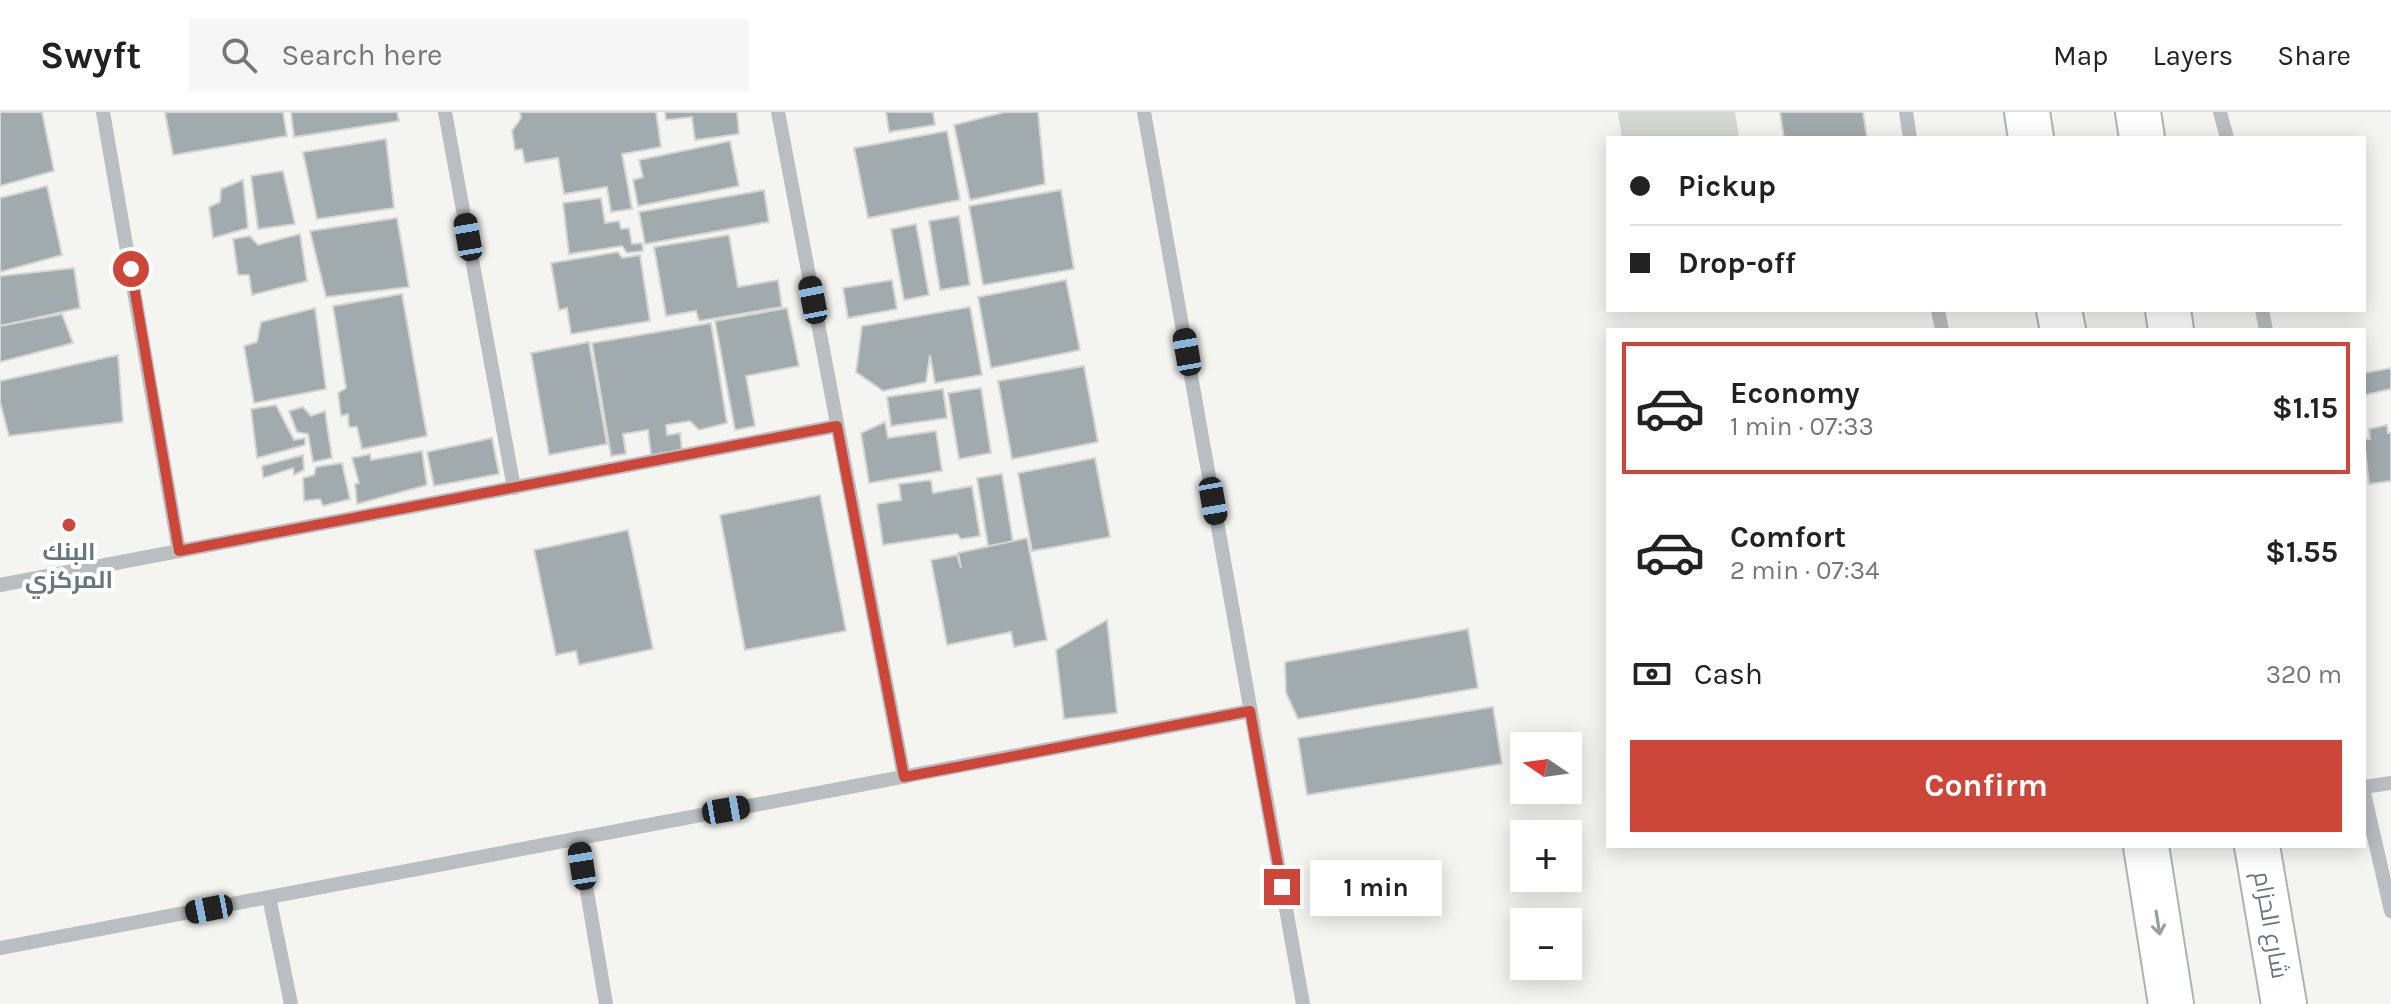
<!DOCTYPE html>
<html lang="en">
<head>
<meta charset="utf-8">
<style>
	body { margin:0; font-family:Karla,Cairo,sans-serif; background:#f6f6f6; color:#222; height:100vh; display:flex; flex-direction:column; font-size:30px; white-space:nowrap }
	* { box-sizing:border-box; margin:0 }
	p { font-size:26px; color:#767676 }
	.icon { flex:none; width:44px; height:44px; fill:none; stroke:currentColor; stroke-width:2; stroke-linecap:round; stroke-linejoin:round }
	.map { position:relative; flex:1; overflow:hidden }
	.details { position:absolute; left:1606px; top:216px; width:760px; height:520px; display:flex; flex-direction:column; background:#fff; border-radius:0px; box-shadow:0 4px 20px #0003 }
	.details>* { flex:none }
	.top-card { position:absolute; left:1606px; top:24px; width:760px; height:176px; border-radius:0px; box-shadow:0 4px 20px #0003; display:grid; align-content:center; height:176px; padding:0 24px; background:#fff }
	.needle { width:52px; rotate:283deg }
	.controls { position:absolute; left:1510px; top:620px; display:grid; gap:16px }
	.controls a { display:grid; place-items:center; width:72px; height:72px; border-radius:0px; background:#fff; box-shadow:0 4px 20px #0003; font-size:40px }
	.end { position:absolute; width:36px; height:36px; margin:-18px; border:10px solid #cc4739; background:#fff; box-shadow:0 0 0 4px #fff }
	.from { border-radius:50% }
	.bubble { position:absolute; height:56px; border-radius:0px; background:#fff; box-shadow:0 4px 20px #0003; font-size:26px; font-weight:700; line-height:56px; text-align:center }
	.car { position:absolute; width:24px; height:48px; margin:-24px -12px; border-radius:10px; box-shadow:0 0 6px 2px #0007; background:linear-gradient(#222 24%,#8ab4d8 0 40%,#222 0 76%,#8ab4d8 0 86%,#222 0) }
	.top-card b { display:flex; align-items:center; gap:28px; height:76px; font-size:30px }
	.top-card b+b { border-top:2px solid #e0e0e0 }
	.top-card i { width:20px; height:20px; background:#222 }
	ul { padding:14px 0 0; list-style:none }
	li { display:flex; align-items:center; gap:24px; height:132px; margin:0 16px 12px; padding:0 8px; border:4px solid transparent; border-radius:0px }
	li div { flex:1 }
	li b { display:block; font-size:30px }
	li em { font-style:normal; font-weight:700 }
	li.on { border-color:#cc4739 }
	li>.icon { width:72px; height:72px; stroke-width:1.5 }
	.pay { display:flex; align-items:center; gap:20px; height:88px; padding:0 24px; font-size:30px }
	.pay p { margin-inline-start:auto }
	.cta { display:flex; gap:16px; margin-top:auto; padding:16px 24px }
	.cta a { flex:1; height:92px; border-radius:0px; background:#cc4739; color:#fff; font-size:32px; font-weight:700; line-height:92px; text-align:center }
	header { display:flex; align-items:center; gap:48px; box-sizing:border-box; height:112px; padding:0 40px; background:#fff; border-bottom:2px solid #e0e0e0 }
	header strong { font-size:38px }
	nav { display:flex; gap:44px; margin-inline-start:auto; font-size:28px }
	.search { width:560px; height:72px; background:#f6f6f6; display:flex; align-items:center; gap:20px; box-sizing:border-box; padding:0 28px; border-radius:0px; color:#767676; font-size:30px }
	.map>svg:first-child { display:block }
</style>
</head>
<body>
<header>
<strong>Swyft</strong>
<div class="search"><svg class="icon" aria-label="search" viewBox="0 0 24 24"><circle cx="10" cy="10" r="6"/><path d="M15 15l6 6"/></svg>Search here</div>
<nav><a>Map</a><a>Layers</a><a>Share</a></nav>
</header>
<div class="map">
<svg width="2391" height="892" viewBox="0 0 2391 892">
	<rect width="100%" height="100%" fill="#f4f4f1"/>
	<polygon fill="#d4d8d0" points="1618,0 1735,0 1739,26 1622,26"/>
	<g fill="#a1aaad" stroke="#d5d5d3" stroke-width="2">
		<polygon points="0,0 42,0 54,59 0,74"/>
		<polygon points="165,0 283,0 287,24 173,43"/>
		<polygon points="291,0 397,0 399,9 294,25"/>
		<polygon points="520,0 656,0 661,35 622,42 632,97 611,100 607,75 564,82 558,46 525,51 522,37 515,38 512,19 521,6"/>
		<polygon points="665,0 737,0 739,22 695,28 692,5 666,8"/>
		<polygon points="886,0 933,0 935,13 889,20"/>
		<polygon points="1005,0 1038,0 1045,72 970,88 954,13"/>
		<polygon points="1780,0 1863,0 1867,26 1784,26"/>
		<polygon points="947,19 960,88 868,106 854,36"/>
		<polygon points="386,27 394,96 317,107 303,40"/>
		<polygon points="730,29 739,74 638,94 633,68 643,65 639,48"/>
		<polygon points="283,59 295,112 258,117 251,64"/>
		<polygon points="243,68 248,116 213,126 209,95 220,90 221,77"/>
		<polygon points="47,74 62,143 0,160 0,86"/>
		<polygon points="764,78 769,110 645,132 639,100"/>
		<polygon points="1061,78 1074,157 983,173 969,94"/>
		<polygon points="601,86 605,111 619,109 621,117 629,116 632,132 642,131 643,139 627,141 622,134 569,142 563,91"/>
		<polygon points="959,104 970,173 940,178 929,109"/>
		<polygon points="397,106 409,175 326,185 310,119"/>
		<polygon points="916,112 929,183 904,188 891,117"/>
		<polygon points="300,122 307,169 252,183 249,163 238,163 233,127 250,124 258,133"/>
		<polygon points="729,123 738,175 778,168 782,195 699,209 696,199 666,204 654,135"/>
		<polygon points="618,140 622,146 640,143 650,209 571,222 567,196 559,198 551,151"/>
		<polygon points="74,156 80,196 0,214 0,164"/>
		<polygon points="892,168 897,197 848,206 843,176"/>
		<polygon points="1066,168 1080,238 991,256 978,185"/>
		<polygon points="402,182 427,324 362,337 357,315 349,315 348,302 341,304 338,281 346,276 333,194"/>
		<polygon points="970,195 982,263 935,271 930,243 926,270 883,279 856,260 862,214"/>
		<polygon points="315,196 326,277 254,291 244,234 257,230 261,210"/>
		<polygon points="787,196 799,254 746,264 755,314 735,318 715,209"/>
		<polygon points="62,202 73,231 0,250 0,214"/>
		<polygon points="711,211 727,311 699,318 690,309 666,313 667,323 680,321 682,338 651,343 648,318 623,322 626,342 611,344 592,231"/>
		<polygon points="589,230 607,332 549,343 531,241"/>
		<polygon points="118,243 123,310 9,324 0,290 0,269"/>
		<polygon points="1084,254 1098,330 1012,347 998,269"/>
		<polygon points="2391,256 2391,277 2364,283 2364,261"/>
		<polygon points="981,276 991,341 959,347 948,281"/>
		<polygon points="943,277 947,306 891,314 887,285"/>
		<polygon points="276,293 294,328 305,326 305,333 257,346 251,297"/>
		<polygon points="303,295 311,304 325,299 332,346 313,350 308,322 297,320 289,299"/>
		<polygon points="885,310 888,326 936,319 942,359 869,371 861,321"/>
		<polygon points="2387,313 2388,321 2391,321 2391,369 2369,372 2364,327 2370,327 2369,317"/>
		<polygon points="492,326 499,362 434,374 427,340"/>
		<polygon points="422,339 427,373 357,392 355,372 359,371 352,346 370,342 371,348"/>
		<polygon points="303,343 304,358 294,363 293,356 263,366 262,354"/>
		<polygon points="1095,346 1110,425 1032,439 1018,361"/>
		<polygon points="342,351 350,387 323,394 320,387 304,389 303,366 314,363 316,355"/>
		<polygon points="1002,362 1013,430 988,434 977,366"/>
		<polygon points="931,368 933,381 972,374 980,424 961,427 957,422 883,433 877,392 901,388 899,372"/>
		<polygon points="820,383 846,519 745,538 720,403"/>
		<polygon points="628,418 653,537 579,553 576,539 556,543 534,438"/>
		<polygon points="1027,426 1047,528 1014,535 1011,520 947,533 931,448 957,443 961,456 958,441"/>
		<polygon points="1107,508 1117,601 1064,607 1056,538"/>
		<polygon points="1468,517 1478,576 1298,607 1286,581 1285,550"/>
		<polygon points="1493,595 1502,652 1307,683 1298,626"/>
	</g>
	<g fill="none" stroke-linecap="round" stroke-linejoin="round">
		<g stroke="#adb2b4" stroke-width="48">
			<g id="major">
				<polyline points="2027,0 2031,26"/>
				<polyline points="2138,0 2142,26"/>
				<polyline points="2059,198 2063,218"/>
				<polyline points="2168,198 2171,218"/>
				<polyline points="2146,734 2171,892"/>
				<polyline points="2257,734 2284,892"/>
			</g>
		</g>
		<g stroke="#b9bec0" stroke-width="14">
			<polyline points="103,0 179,439"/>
			<polyline points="445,0 514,376"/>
			<polyline points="778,0 904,665"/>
			<polyline points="1144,0 1303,892"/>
			<polyline points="1906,0 1910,26"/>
			<polyline points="2220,0 2227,26"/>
			<polyline points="1938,198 1942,218"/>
			<polyline points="2262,198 2266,218"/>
			<polyline points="0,473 837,314"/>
			<polyline points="2364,675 2391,671"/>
			<polyline points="2364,681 2391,799"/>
			<polyline points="578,726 606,892"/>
			<polyline points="269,785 291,892"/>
			<polyline points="0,836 1250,599"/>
		</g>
		<use href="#major" stroke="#fff" stroke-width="44"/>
	</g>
	<defs><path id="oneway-shaft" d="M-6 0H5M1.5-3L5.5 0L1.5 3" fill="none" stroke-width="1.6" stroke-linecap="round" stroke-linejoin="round" transform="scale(2)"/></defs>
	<use stroke="#95a0a5" href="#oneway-shaft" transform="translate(2158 811) rotate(81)"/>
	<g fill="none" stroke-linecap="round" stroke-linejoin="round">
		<polyline stroke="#cc4739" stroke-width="10" points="131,157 179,439 837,314 904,665 1250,599 1282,775"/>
	</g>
	<circle fill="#cc4739" stroke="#fff" stroke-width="3" cx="69" cy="413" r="8"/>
	<g text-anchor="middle" stroke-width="8" stroke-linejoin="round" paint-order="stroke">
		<g font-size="24" font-weight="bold" fill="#67777e" stroke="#fff">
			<text x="69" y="448">البنك<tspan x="69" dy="28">المركزي</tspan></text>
		</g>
		<g font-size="24" fill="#67777e" stroke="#fff">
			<text transform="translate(2271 813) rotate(80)" y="8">شارع الحزام</text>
		</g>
	</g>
</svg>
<div class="controls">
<a><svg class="needle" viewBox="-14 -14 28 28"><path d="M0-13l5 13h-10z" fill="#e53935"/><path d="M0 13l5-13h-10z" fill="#767676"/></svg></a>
<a>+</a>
<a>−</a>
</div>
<i class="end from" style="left:131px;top:157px"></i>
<i class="end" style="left:1282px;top:775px"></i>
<div class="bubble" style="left:1310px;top:748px;width:132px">1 min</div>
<i class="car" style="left:468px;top:125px;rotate:350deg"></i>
<i class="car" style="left:813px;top:188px;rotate:349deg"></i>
<i class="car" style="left:1187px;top:240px;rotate:350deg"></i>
<i class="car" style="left:1213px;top:389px;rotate:170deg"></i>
<i class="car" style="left:726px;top:698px;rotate:80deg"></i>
<i class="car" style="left:582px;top:754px;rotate:351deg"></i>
<i class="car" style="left:209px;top:797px;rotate:259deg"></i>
<div class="top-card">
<b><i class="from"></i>Pickup</b>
<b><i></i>Drop-off</b>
</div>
<section class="details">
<ul>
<li class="on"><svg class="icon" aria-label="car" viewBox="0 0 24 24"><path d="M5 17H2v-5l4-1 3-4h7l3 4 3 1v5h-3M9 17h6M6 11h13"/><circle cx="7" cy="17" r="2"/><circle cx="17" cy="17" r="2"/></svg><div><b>Economy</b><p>1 min · 07:33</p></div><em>$1.15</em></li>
<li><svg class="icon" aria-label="car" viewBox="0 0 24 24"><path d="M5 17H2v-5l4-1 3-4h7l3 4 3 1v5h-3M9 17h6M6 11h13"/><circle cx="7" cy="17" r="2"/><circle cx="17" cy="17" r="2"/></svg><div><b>Comfort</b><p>2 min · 07:34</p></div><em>$1.55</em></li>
</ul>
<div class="pay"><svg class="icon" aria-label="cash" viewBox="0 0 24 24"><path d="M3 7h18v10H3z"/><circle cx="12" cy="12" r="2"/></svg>Cash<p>320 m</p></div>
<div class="cta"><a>Confirm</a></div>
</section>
</div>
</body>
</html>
